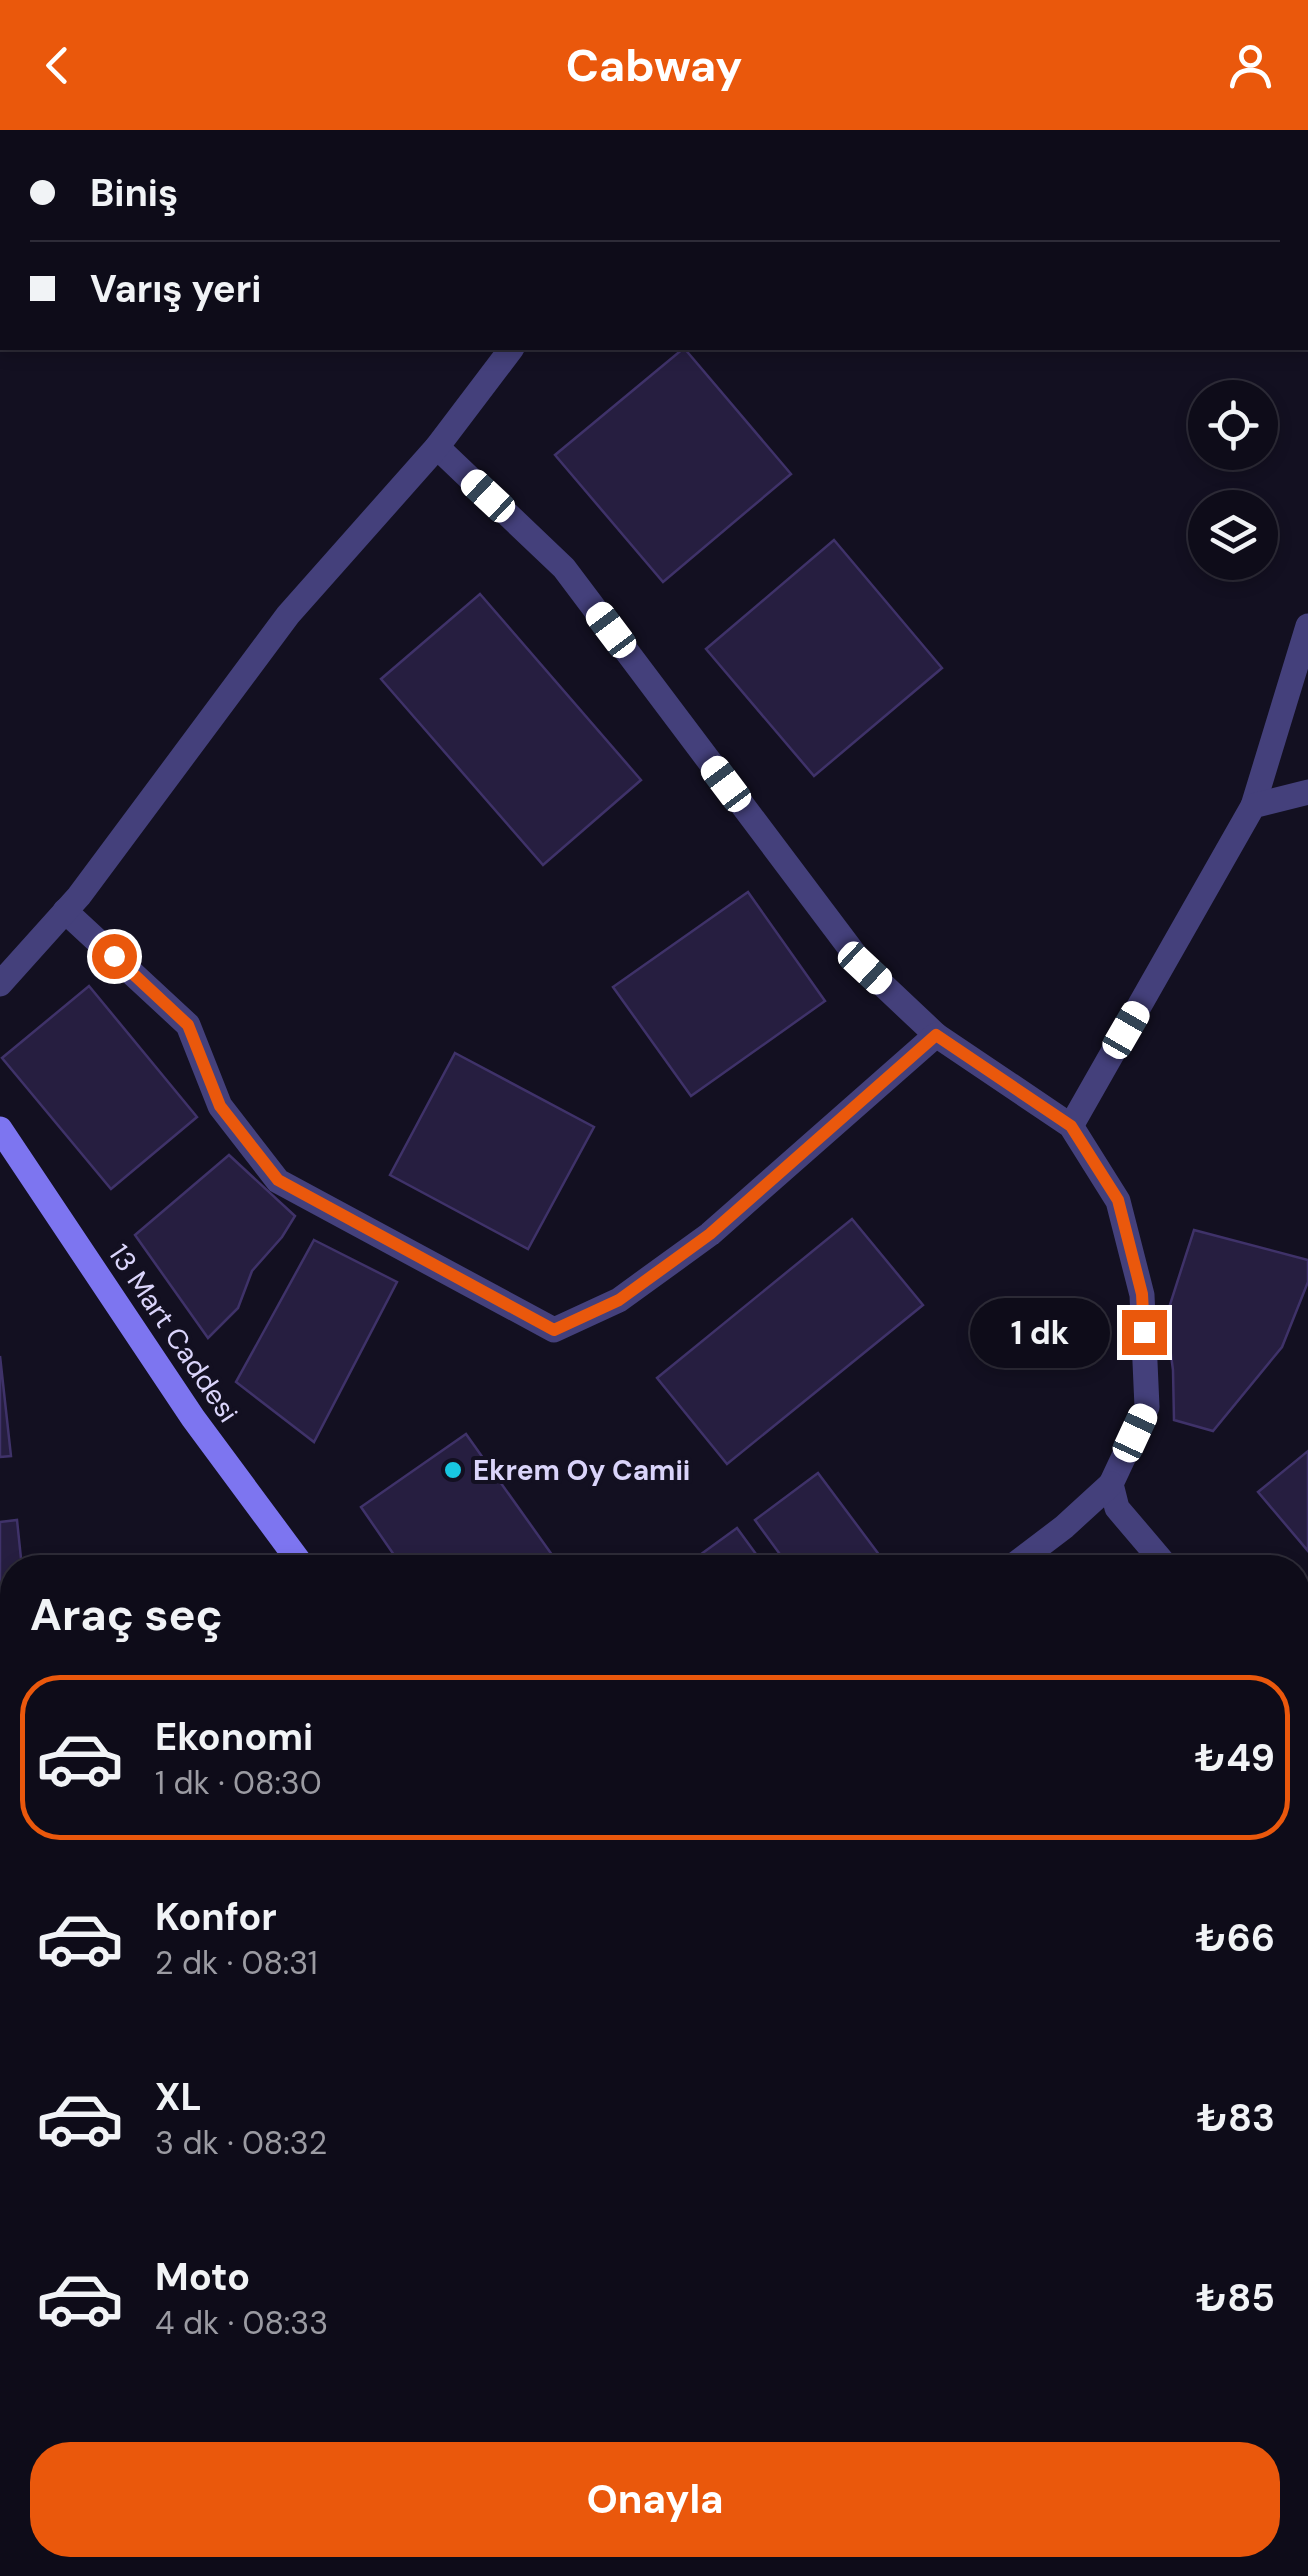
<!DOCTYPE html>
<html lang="tr">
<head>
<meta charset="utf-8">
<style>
	body { margin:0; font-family:"DM Sans",sans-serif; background:#1c1a26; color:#f1f3f6; height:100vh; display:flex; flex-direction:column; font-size:38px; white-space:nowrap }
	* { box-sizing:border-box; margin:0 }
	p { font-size:32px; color:#9b9ba2 }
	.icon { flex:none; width:55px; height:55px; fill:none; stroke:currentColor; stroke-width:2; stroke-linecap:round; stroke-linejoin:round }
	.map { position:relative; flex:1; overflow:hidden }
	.side { position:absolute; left:0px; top:1425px; width:1310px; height:1022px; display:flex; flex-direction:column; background:#0e0c19; border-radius:40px 40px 0 0; box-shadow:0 5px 15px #0003,0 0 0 2px #2e2c38 }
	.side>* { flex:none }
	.hud { position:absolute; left:0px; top:0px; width:1310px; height:220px; box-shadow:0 5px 15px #0003,0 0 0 2px #2e2c38; display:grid; align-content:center; height:220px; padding:0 30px; background:#0e0c19 }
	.buttons { position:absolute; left:1188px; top:250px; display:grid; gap:20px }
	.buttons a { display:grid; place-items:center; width:90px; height:90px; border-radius:50%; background:#0e0c19; box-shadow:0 5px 15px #0003,0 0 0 2px #2e2c38; font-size:50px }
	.end { position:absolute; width:45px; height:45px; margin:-22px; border:12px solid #ea580c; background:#fff; box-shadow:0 0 0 5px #fff }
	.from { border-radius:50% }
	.bubble { position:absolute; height:70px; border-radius:35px; background:#0e0c19; box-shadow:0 5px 15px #0003,0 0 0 2px #2e2c38; font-size:32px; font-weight:700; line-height:70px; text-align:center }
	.car { position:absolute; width:30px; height:60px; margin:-30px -15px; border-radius:12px; box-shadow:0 0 8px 2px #0007; background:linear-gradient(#fff 24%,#345 0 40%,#fff 0 76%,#345 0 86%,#fff 0) }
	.hud b { display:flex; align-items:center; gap:35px; height:95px; font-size:38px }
	.hud b+b { border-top:2px solid #2e2c38 }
	.hud i { width:25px; height:25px; background:#f1f3f6 }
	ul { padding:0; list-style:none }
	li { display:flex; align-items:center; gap:30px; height:165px; margin:0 20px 15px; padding:0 10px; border:5px solid transparent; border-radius:40px }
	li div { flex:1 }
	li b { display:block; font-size:38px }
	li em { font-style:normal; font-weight:700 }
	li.selected { border-color:#ea580c }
	li>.icon { width:90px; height:90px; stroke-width:1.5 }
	h2 { padding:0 30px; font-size:45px; line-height:120px }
	.cta { display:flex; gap:20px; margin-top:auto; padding:20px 30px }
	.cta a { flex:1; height:115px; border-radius:40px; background:#ea580c; color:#fff; font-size:40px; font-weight:700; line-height:115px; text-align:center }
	header { display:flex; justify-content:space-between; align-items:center; height:130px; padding:0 30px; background:#ea580c; color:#fff; font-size:45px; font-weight:700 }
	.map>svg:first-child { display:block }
</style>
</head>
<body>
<header><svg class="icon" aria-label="back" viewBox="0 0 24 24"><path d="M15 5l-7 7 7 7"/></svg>Cabway<svg class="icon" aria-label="person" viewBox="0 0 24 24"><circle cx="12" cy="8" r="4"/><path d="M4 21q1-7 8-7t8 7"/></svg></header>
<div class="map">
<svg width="1308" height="2446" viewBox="0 0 1308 2446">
	<rect width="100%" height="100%" fill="#131021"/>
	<polygon fill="#132a2a" points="12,1832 12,1993 0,1998 0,1837"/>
	<g fill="#261e40" stroke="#3f3269" stroke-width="2.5">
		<polygon points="24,0 183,0 185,2 21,2"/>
		<polygon points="836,0 1031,0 1034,2 838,2"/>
		<polygon points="684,218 791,344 663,452 555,325"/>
		<polygon points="834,410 942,538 814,646 706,519"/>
		<polygon points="480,464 641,650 543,735 381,549"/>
		<polygon points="748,762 825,871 691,966 613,857"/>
		<polygon points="89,856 197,987 111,1059 2,928"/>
		<polygon points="455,923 594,997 528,1119 390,1045"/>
		<polygon points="229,1025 295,1086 282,1107 252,1141 238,1178 208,1208 135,1105"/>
		<polygon points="852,1089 923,1175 727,1334 657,1248"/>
		<polygon points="1194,1100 1308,1130 1308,1152 1282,1217 1213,1301 1174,1290 1173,1240 1166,1187"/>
		<polygon points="314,1110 397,1152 314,1312 236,1252"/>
		<polygon points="0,1226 11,1326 0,1327"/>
		<polygon points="466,1304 560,1436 558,1438 403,1438 361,1377"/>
		<polygon points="1308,1321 1308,1421 1258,1362"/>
		<polygon points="818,1343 889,1438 790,1438 755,1390"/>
		<polygon points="17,1390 22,1438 12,1438 12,1607 0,1608 0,1392"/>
		<polygon points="737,1398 766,1438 682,1438"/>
		<polygon points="1308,1886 1308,1959 1298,1946 1298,1895"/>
		<polygon points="1298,2379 1308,2390 1308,2446 1166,2446 1178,2435 1298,2435"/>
		<polygon points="12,2382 12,2435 80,2435 90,2446 0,2446 0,2393"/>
		<polygon points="358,2435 486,2435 496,2446 346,2446"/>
		<polygon points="809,2435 965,2435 974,2446 798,2446"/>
	</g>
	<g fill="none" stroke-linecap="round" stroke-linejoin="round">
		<g stroke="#44407b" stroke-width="25">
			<polyline points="639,2 641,0"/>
			<polyline points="1120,2 1125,0"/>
			<polyline points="437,317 564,438 865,838 936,905 1071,996 1118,1071 1142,1165 1147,1277 1111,1354 1117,1378 1168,1438"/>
			<polyline points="1253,676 1308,496"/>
			<polyline points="65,781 188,895 220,976 278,1051 554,1200 619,1170 710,1104 936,905"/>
			<polyline points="0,854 79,766 288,485 437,317 512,218"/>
			<polyline points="1071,996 1253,676 1308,662"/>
			<polyline points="1010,1438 1064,1397 1111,1354"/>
			<polyline points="1298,1592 1308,1604"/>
			<polyline points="1298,1695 1308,1690"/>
			<polyline points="1298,2228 1308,2217"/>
			<polyline points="0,2305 12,2312"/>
			<polyline points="151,2435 161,2446"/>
			<polyline points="266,2446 278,2435"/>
			<polyline points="680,2446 692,2435"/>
			<polyline points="1092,2446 1102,2435"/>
		</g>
		<g stroke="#7d75f0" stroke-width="25">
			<polyline points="0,999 193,1288 304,1438"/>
			<polyline points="1051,2435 1060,2446"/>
		</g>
	</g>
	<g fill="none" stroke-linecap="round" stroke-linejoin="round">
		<polyline stroke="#ea580c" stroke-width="12" points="114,826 188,895 220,976 278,1050 554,1200 619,1170 710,1104 936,905 1071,996 1118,1070 1142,1164 1144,1202"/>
	</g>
	<circle fill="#18c7e2" stroke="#131021" stroke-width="4" cx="453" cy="1340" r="10"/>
	<g text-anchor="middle" stroke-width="8" stroke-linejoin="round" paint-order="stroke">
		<g font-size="28" fill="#dad4fa" stroke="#131021">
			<text transform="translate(174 1203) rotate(56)" y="10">13 Mart Caddesi</text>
		</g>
		<g font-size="28" font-weight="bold" fill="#dad4fa" stroke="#131021" text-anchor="start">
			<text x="473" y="1350">Ekrem Oy Camii</text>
		</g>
	</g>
</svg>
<div class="buttons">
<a><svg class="icon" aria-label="locate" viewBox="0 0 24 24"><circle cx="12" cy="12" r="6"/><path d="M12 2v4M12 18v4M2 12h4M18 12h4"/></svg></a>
<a><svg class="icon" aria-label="layers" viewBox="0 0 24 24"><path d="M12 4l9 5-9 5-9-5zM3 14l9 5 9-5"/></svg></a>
</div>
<i class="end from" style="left:114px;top:826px"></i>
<i class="end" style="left:1144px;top:1202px"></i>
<div class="bubble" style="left:970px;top:1168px;width:140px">1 dk</div>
<i class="car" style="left:488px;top:366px;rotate:313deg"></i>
<i class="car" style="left:611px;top:500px;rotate:323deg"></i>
<i class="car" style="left:726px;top:654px;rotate:323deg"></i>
<i class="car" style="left:865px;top:838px;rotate:133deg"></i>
<i class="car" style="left:1126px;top:900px;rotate:30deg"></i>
<i class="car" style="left:1135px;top:1303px;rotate:25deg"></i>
<div class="hud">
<b><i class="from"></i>Biniş</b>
<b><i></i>Varış yeri</b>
</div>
<section class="side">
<h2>Araç seç</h2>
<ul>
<li class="selected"><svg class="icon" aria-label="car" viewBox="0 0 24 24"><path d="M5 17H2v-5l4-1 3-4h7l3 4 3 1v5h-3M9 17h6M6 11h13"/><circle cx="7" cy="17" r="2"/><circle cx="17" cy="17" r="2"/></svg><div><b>Ekonomi</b><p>1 dk · 08:30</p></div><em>₺49</em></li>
<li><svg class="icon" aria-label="car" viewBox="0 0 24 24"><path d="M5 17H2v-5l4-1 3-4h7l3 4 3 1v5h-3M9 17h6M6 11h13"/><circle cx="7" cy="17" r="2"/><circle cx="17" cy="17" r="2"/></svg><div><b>Konfor</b><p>2 dk · 08:31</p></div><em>₺66</em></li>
<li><svg class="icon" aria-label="car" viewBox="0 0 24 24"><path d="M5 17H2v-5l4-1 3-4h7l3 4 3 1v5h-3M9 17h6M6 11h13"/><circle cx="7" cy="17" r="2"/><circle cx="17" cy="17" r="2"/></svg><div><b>XL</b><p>3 dk · 08:32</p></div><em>₺83</em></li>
<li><svg class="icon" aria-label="car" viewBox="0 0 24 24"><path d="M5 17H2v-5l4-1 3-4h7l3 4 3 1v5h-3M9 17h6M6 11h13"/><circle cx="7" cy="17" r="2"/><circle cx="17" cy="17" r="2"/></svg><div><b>Moto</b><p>4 dk · 08:33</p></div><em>₺85</em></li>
</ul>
<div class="cta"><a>Onayla</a></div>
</section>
</div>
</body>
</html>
